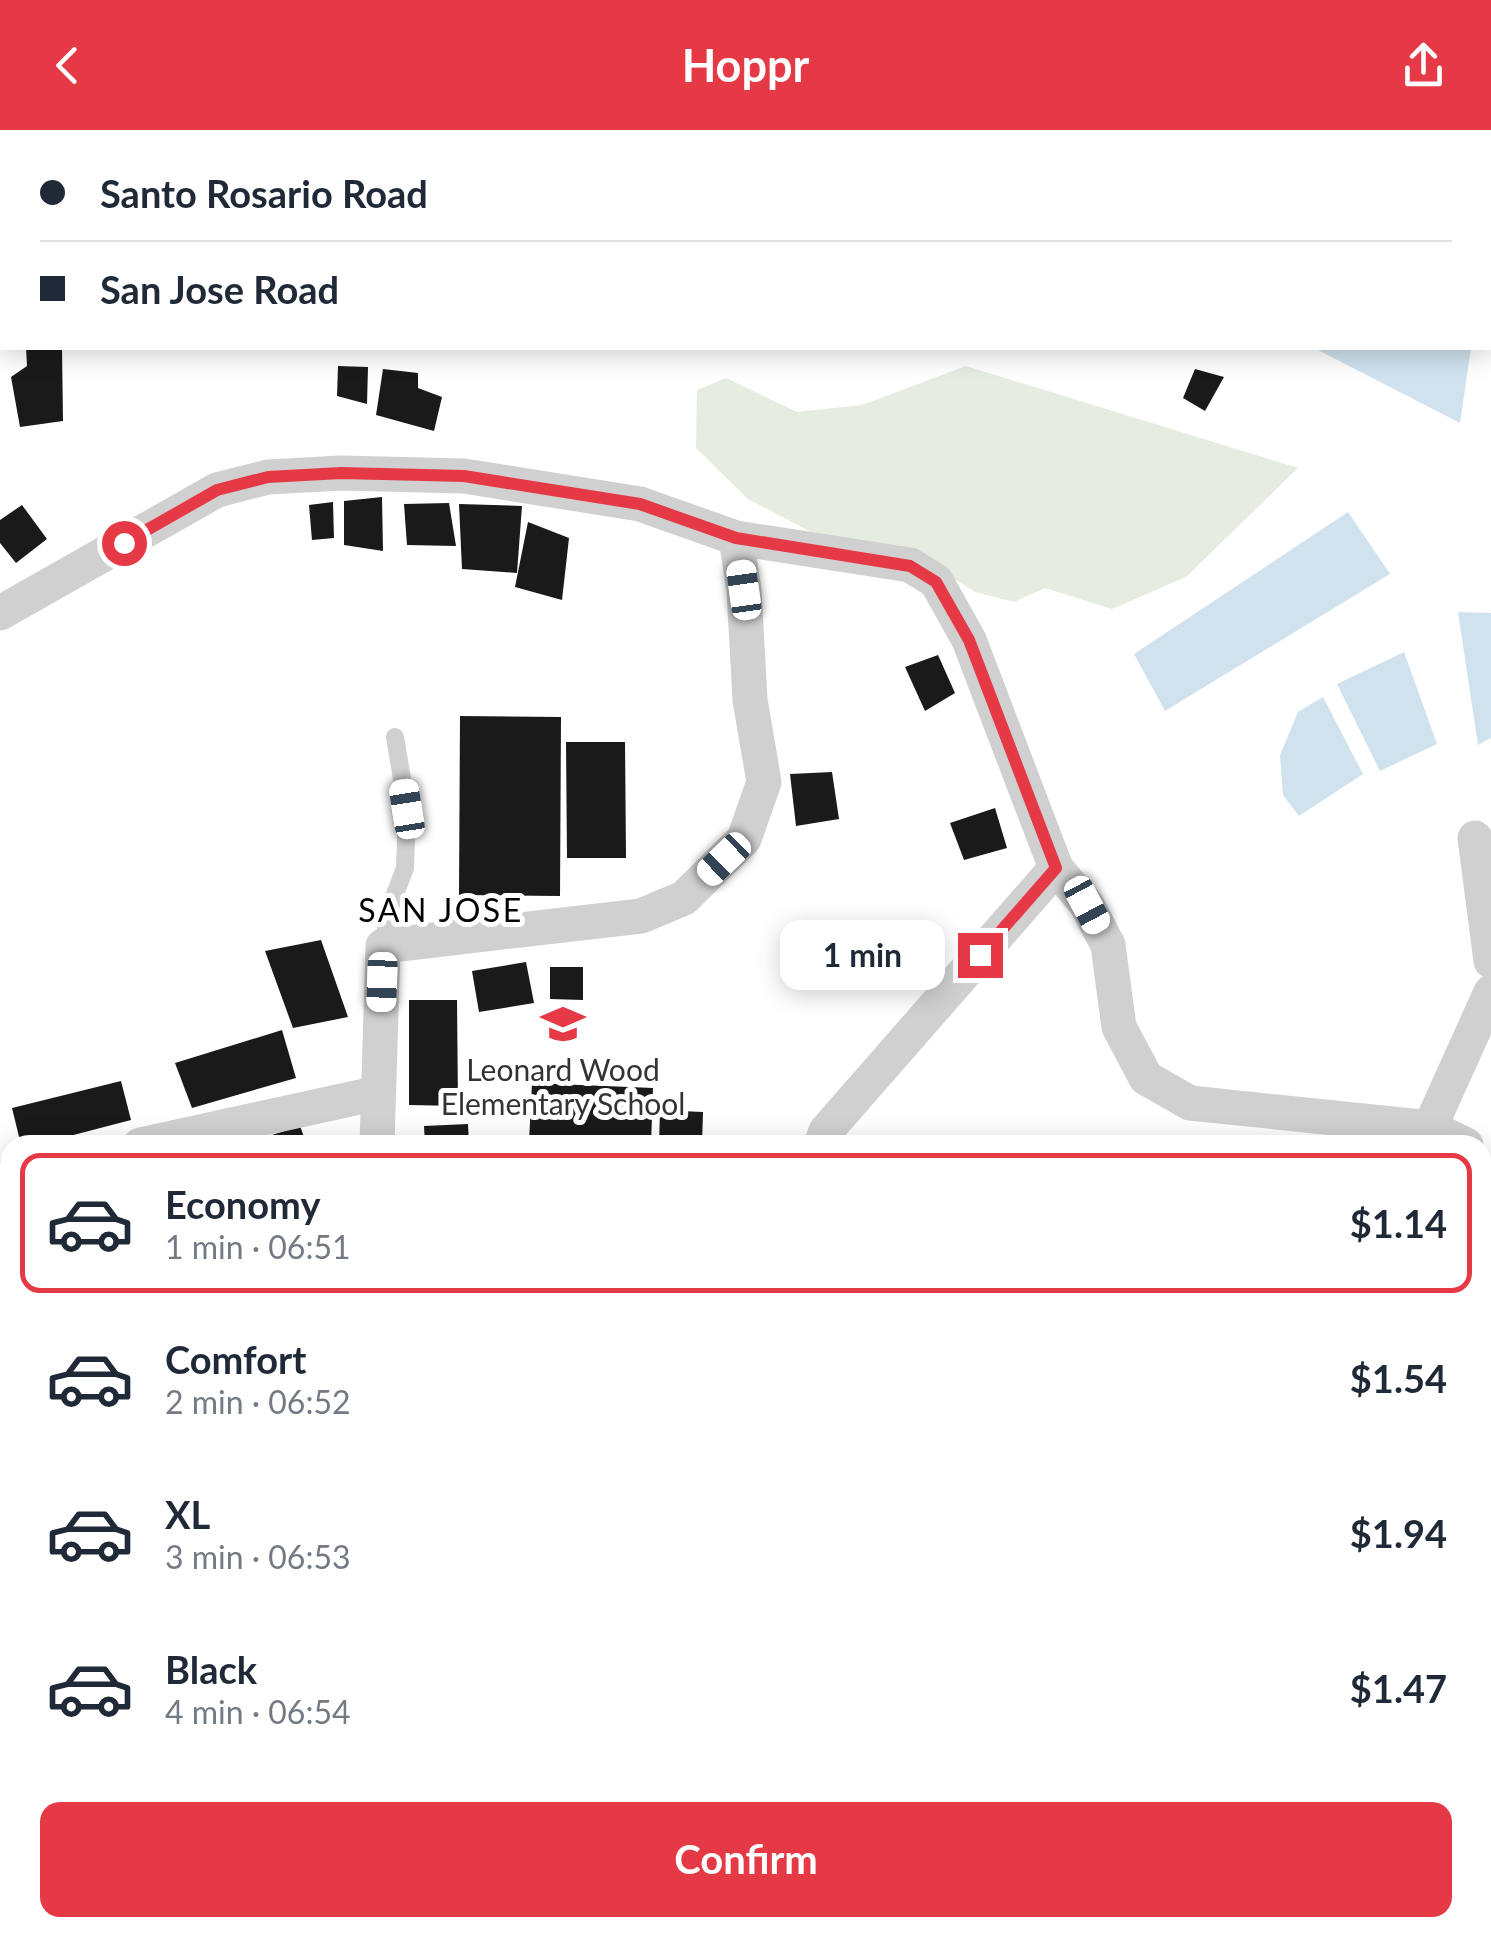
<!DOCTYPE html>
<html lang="en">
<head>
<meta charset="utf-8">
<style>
	body { margin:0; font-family:Lato,sans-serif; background:#f2f2f3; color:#1f2937; height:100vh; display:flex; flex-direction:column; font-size:38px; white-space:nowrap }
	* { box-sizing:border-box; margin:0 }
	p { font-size:32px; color:#747a83 }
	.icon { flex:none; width:55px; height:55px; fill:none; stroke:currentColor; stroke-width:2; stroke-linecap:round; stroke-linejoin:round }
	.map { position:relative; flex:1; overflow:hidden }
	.side { position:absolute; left:0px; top:1005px; width:1492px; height:802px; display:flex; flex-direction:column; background:#fff; border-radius:30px 30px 0 0; box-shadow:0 5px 25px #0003 }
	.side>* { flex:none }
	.banner { position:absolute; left:0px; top:0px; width:1492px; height:220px; box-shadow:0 5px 25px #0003; display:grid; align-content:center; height:220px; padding:0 40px; background:#fff }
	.end { position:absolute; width:45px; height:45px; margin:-22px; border:12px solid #e63946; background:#fff; box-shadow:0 0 0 5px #fff }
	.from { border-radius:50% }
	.bubble { position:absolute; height:70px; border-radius:20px; background:#fff; box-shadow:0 5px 25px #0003; font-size:32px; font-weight:700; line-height:70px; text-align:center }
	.car { position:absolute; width:30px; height:60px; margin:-30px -15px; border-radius:12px; box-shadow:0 0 8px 2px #0007; background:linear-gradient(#fff 24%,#345 0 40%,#fff 0 76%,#345 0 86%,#fff 0) }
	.banner b { display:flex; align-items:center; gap:35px; height:95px; font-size:38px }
	.banner b+b { border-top:2px solid #e0e1e3 }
	.banner i { width:25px; height:25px; background:#1f2937 }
	ul { padding:18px 0 0; list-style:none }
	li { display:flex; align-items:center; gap:30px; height:140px; margin:0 20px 15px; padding:0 20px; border:5px solid transparent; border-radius:20px }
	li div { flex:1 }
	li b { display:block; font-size:38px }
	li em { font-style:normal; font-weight:700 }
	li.on { border-color:#e63946 }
	li>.icon { width:90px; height:90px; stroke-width:1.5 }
	.button { display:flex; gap:20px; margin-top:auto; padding:20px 40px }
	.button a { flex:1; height:115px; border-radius:20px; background:#e63946; color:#fff; font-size:40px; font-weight:700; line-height:115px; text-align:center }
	header { display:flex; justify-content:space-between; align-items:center; height:130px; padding:0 40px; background:#e63946; color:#fff; font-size:45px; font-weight:700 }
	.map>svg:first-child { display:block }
</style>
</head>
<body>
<header><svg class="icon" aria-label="back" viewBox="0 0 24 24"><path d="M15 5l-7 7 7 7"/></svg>Hoppr<svg class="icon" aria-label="share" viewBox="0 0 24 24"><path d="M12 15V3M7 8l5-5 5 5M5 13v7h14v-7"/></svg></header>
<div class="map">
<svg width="1491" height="1807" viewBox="0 0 1491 1807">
	<rect width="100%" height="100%" fill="#fff"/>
	<polygon fill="#e6ecdf" points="966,236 1298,338 1186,447 1112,479 1045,458 1014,472 975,462 899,415 863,420 830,412 748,369 696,318 697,260 726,248 797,282 862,275"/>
	<g fill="#cfe2ee">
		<polygon points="1314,218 1471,218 1460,293"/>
		<polygon points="1348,382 1390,444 1165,581 1134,524"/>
		<polygon points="1458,482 1491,483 1491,608 1478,615"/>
		<polygon points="1404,522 1437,614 1380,641 1337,554"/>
		<polygon points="1323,567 1363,644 1299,686 1283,665 1280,625 1298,582"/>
	</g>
	<g fill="#1a1a1a">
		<polygon points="26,218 62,218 63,291 20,297 11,247 27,236"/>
		<polygon points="338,236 368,237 367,274 337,266"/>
		<polygon points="383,239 418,243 418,258 442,267 434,301 376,285"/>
		<polygon points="1195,239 1224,247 1205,281 1183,268"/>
		<polygon points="382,367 383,421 344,415 344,371"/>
		<polygon points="333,372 334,408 312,410 309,375"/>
		<polygon points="449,373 456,416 407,415 404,374"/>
		<polygon points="459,374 522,376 517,443 462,439"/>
		<polygon points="22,375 47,409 16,433 0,413 0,390"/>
		<polygon points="528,392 569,408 562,470 515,457"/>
		<polygon points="938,525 955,563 925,581 905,537"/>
		<polygon points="460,586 561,587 560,766 459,765"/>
		<polygon points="566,612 625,612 626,728 567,728"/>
		<polygon points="832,642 839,689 796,696 790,644"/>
		<polygon points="995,678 1007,718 964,730 950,693"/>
		<polygon points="321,810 348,887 293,898 265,821"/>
		<polygon points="526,832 534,873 479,882 472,841"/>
		<polygon points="550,837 583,837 583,870 550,869"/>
		<polygon points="409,870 457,870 458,976 409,975"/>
		<polygon points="282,900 296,948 192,978 175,933"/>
		<polygon points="121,951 131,990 35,1015 21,1015 12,978"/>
		<polygon points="532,953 653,958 651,1015 529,1011"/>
		<polygon points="660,980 703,982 702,1015 659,1015"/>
		<polygon points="468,994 469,1015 425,1015 424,996"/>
		<polygon points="300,996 307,1015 244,1015 244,1014"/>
		<polygon points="8,1194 10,1194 10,1246 0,1244"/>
		<polygon points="400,1798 494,1798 495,1807 401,1807"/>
	</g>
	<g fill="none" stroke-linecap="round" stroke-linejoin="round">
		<polyline stroke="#d0d0d0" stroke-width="18" points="383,816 389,780 405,738 407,679 395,607"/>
		<g stroke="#d0d0d0" stroke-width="35">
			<polyline points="0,483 217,360 268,347 341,343 464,346 640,374 736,408 910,435 936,451 969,510 1056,738 1087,775 1108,815 1119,897 1146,948 1190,973 1431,998 1466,1015"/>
			<polyline points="1475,708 1491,831"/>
			<polyline points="140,1015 378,963"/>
			<polyline points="377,1015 383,816 641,786 684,768 744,709 764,652 750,570 744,460 736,408"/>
			<polyline points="821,1015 826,1001 1056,738"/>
			<polyline points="1422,1015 1491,862"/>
			<polyline points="0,1048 10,1045"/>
			<polyline points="0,1172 10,1174"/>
			<polyline points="0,1613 10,1612"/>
			<polyline points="1482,1661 1491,1658"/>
			<polyline points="0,1740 10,1743"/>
			<polyline points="26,1798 26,1807"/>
			<polyline points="534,1807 539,1798"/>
		</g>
	</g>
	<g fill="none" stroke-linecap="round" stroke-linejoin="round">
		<polyline stroke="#e63946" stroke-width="12" points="124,413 217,360 268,347 341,343 464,346 640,374 736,408 910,436 936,452 969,510 1056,738 980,825"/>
	</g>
	<defs>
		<g id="school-bare" transform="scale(3.45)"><path d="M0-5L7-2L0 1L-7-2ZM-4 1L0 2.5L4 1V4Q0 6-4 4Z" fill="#e63946" stroke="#fff" stroke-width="2.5" paint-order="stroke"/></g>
	</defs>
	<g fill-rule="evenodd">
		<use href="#school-bare" x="563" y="894"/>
	</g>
	<g text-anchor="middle" stroke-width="10" stroke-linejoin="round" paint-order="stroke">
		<g font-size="30" fill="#333" stroke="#fff">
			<text x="563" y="951">Leonard Wood<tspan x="563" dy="34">Elementary School</tspan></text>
		</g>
		<g font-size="32" letter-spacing="2.5" fill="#000" stroke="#fff">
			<text x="441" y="792">SAN JOSE</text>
		</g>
	</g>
</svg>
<i class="end from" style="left:124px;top:413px"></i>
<i class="end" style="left:980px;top:825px"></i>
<div class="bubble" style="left:780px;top:790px;width:165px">1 min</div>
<i class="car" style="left:744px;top:460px;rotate:352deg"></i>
<i class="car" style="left:407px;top:679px;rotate:351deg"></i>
<i class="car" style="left:724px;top:729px;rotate:226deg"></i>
<i class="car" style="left:1087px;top:775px;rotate:152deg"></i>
<i class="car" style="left:382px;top:852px;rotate:182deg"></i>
<div class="banner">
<b><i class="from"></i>Santo Rosario Road</b>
<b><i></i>San Jose Road</b>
</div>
<section class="side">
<ul>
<li class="on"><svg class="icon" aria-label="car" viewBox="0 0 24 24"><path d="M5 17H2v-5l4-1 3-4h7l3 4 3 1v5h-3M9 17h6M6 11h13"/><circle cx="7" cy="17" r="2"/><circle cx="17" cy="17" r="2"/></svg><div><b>Economy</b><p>1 min · 06:51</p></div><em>$1.14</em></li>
<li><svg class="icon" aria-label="car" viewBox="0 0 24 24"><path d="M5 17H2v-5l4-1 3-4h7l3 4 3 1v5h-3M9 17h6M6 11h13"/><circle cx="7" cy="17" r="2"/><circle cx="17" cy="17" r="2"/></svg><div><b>Comfort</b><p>2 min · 06:52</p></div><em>$1.54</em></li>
<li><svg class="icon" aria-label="car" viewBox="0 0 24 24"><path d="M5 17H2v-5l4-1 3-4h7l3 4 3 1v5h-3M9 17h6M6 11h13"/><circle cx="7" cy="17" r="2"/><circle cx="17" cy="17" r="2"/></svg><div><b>XL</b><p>3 min · 06:53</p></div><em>$1.94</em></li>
<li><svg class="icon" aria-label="car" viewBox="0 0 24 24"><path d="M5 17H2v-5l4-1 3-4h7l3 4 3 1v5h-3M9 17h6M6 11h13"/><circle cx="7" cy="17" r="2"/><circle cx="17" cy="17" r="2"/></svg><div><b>Black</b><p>4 min · 06:54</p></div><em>$1.47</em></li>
</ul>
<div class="button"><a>Confirm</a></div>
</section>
</div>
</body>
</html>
